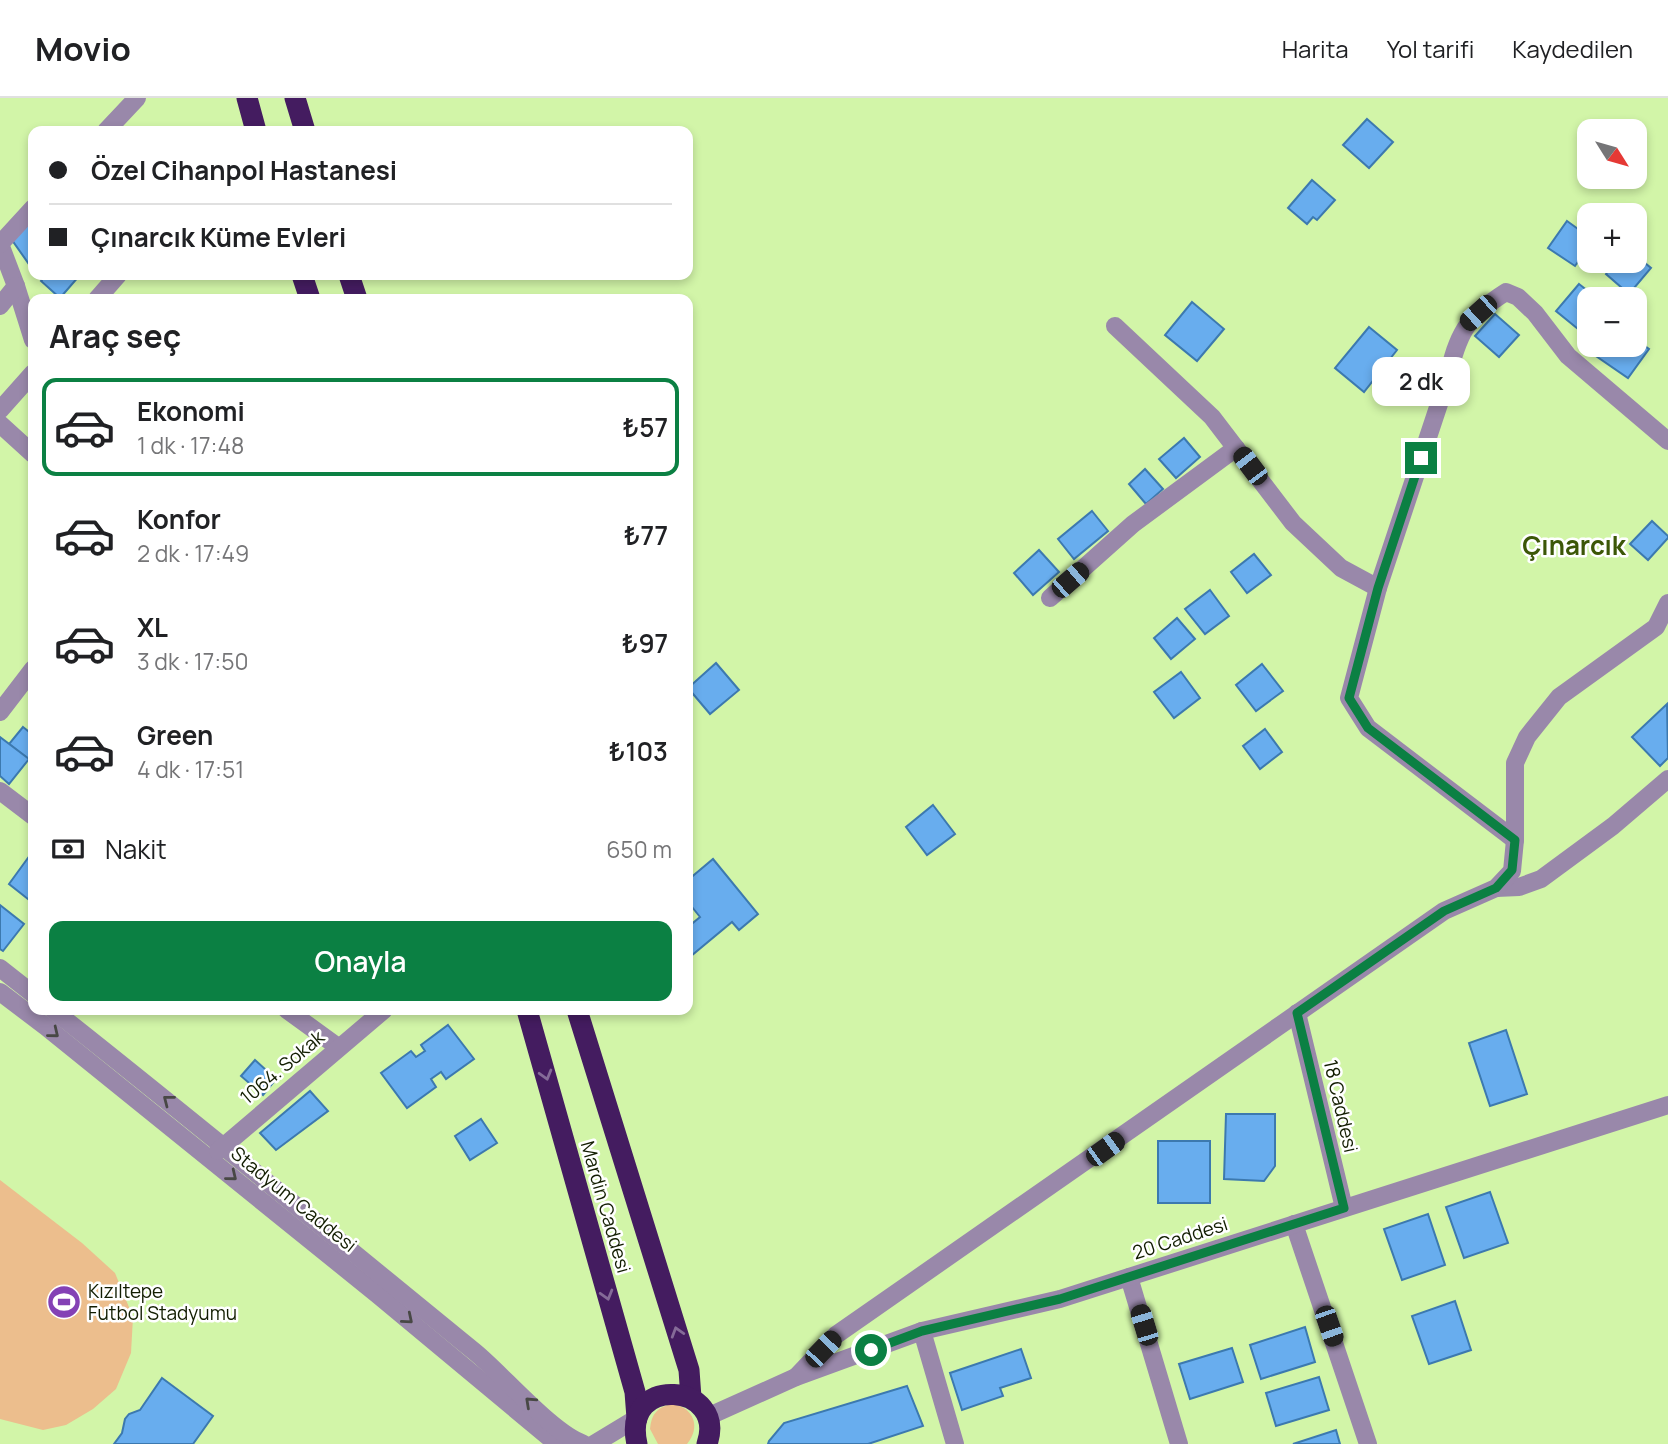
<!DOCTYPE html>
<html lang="tr">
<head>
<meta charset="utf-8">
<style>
	body { margin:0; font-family:Manrope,sans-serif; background:#f2f2f2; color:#202124; height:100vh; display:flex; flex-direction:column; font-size:26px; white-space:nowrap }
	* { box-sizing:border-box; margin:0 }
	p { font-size:23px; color:#757577 }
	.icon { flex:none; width:38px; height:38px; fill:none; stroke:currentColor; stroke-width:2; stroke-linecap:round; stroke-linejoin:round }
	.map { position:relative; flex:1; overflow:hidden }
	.panel { position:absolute; left:28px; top:196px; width:665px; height:721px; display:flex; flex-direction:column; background:#fff; border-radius:14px; box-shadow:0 4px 10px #0003 }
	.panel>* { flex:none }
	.top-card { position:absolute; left:28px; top:28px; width:665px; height:154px; border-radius:14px; box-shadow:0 4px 10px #0003; display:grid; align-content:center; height:154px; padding:0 21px; background:#fff }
	.needle { width:46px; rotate:127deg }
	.buttons { position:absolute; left:1577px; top:21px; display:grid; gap:14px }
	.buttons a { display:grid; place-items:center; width:70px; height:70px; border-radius:14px; background:#fff; box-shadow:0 4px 10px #0003; font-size:35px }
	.end { position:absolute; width:32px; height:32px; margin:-16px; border:9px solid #0b8043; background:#fff; box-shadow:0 0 0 4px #fff }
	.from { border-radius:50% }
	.bubble { position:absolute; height:49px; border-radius:14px; background:#fff; box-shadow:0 4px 10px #0003; font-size:23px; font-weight:600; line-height:49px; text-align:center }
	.car { position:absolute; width:21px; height:42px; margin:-21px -10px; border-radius:9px; box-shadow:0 0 5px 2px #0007; background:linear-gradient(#222 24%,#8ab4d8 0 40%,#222 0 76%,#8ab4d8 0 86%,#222 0) }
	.top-card b { display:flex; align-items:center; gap:24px; height:66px; font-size:26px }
	.top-card b+b { border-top:2px solid #e0e0e0 }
	.top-card i { width:18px; height:18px; background:#202124 }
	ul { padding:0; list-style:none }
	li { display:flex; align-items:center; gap:21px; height:98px; margin:0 14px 10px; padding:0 7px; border:4px solid transparent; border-radius:14px }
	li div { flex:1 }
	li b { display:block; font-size:26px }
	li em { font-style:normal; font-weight:600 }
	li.active { border-color:#0b8043 }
	li>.icon { width:63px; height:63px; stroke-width:1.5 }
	h2 { padding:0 21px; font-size:32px; line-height:84px }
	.pay { display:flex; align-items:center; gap:18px; height:77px; padding:0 21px; font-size:26px }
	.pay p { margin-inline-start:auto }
	.action { display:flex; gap:14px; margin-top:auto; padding:14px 21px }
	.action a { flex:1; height:80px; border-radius:14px; background:#0b8043; color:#fff; font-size:28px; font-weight:600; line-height:80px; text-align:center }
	header { display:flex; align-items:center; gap:42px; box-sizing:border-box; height:98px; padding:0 35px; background:#fff; border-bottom:2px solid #e0e0e0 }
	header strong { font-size:33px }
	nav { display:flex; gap:38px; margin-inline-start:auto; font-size:24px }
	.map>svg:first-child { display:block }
</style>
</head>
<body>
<header>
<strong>Movio</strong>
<nav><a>Harita</a><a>Yol tarifi</a><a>Kaydedilen</a></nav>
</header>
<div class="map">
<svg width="1668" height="1346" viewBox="0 0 1668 1346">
	<rect width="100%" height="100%" fill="#d2f5a8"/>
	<g fill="#ecbe8d">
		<polygon points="0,1082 82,1145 115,1175 133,1219 131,1255 116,1291 93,1311 66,1327 43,1332 0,1321"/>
		<path d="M673,1306C694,1310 701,1329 687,1346H658L650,1331C651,1316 658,1308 673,1306Z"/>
	</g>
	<g fill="#68adee" stroke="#3c79af" stroke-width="2">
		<polygon points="1367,21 1393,44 1369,70 1343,47"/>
		<polygon points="1312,82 1335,102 1317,122 1313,119 1307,126 1288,110"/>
		<polygon points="1567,123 1589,139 1589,148 1575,168 1548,150"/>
		<polygon points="29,125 33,131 33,172 12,142"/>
		<polygon points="1634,156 1651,170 1629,196 1606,176 1616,163 1634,163"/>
		<polygon points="46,177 80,177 60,200 41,183"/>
		<polygon points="1579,186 1598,201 1589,201 1589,240 1556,213"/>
		<polygon points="1192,204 1224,231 1197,263 1165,237"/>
		<polygon points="1495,216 1519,237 1499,259 1475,238"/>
		<polygon points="1369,229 1397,252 1364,294 1335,270"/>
		<polygon points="1634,240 1649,251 1628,280 1593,256 1600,247 1634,247"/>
		<polygon points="1184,340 1200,359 1176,380 1159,361"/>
		<polygon points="1145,371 1163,391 1146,406 1129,386"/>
		<polygon points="1092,413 1108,433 1074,461 1058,441"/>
		<polygon points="1652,423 1668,438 1668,440 1648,462 1630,446"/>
		<polygon points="1039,452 1059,474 1033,497 1014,475"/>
		<polygon points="1254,456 1271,477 1247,495 1231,474"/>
		<polygon points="1210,492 1229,518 1205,536 1185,511"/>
		<polygon points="1177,520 1195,541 1171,561 1154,540"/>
		<polygon points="716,565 739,592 710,616 688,590"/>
		<polygon points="1262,566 1283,593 1256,613 1236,587"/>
		<polygon points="1181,574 1200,600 1174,620 1154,594"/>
		<polygon points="1667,606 1668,660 1660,668 1632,639"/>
		<polygon points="23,629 33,637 32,664 9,646"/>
		<polygon points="1265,631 1282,654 1260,671 1243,648"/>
		<polygon points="0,639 29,661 9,686 0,678"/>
		<polygon points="933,707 955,736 927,757 906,729"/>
		<polygon points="33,753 33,805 9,786"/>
		<polygon points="713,761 758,816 739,832 732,824 691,858 688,854 688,829 700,819 688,804 688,782"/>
		<polygon points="0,807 24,826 3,853 0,851"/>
		<polygon points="448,927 474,961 446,981 441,974 431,981 436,989 407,1010 381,975 411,953 416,959 425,953 421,947"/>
		<polygon points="1506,932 1527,996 1490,1008 1469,945"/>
		<polygon points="255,962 276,981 263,997 241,978"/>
		<polygon points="310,993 328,1013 276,1052 260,1035"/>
		<polygon points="1226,1016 1275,1016 1275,1068 1264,1083 1224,1081"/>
		<polygon points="481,1021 497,1045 470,1062 455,1038"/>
		<rect x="1158" y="1043" width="52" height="62"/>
		<polygon points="1490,1094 1508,1145 1464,1160 1446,1109"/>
		<polygon points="1428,1116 1445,1167 1402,1182 1384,1131"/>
		<polygon points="1455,1203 1471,1252 1429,1266 1412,1218"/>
		<polygon points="1305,1229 1315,1264 1261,1281 1250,1247"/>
		<polygon points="1232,1250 1243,1284 1190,1301 1179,1266"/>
		<polygon points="1021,1251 1031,1280 1000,1290 1003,1298 962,1312 950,1275"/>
		<polygon points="1319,1279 1329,1312 1276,1328 1266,1295"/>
		<polygon points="162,1280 213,1318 193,1346 114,1346 122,1335 125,1321 129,1316 140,1312"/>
		<polygon points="907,1288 923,1328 868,1346 768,1346 769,1343 784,1325"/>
		<polygon points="1336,1332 1340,1346 1293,1346"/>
	</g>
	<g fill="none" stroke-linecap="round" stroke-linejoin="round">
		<g stroke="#98a" stroke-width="18">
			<polyline points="106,33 137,0"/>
			<polyline points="0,146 16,188 33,242"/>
			<polyline points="0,146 33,110"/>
			<polyline points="97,201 118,177"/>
			<polyline points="0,208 16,188"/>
			<polyline points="1115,228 1212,319 1293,425 1341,470 1378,490"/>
			<polyline points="0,312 33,275"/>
			<polyline points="0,326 33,356"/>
			<polyline points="1050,500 1133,426 1236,350"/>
			<polyline points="0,614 33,571"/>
			<polyline points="0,693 33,718"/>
			<path d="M1515,742L1368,630L1349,600L1378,490L1447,282C1458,236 1465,220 1506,194L1518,199L1535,215L1568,258L1668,343"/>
			<polyline points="1496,790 1519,789 1541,781 1613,728 1668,681"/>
			<polyline points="0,870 33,896"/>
			<polyline points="0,894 45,928 378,1197 557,1346"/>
			<path d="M53,912C195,1024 334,1139 475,1254C503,1277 553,1336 584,1346"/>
			<polyline points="287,912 338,949"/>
			<polyline points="1297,915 1344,1110"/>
			<polyline points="218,1053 384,912"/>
			<polyline points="1294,1126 1368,1346"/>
			<polyline points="1129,1179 1179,1346"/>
			<polyline points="922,1233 955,1346"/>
			<polyline points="796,1279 836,1237 1444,813 1496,790 1512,773 1515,742 1515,665 1527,639 1559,599 1656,529 1668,505"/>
			<polyline points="707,1319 796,1279 922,1233 1060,1201 1668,1007"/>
			<polyline points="594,1346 637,1320"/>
		</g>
		<g stroke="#441c60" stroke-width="21">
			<polyline points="247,0 256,33"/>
			<polyline points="295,0 305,33"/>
			<polyline points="302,177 310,201"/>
			<polyline points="349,177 357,201"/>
			<polyline points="527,912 635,1294 637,1320"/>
			<polyline points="577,912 689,1272 691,1300"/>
			<path d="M637,1346C621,1275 728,1285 707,1346"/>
		</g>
	</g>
	<defs><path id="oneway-chevron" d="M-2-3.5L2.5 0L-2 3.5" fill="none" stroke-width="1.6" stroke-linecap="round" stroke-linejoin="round" transform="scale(1.75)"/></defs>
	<g stroke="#484845">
		<use href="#oneway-chevron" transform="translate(54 935) rotate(39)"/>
		<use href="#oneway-chevron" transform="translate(168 1002) rotate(-142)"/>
		<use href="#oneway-chevron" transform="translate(232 1078) rotate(39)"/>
		<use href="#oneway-chevron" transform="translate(408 1221) rotate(40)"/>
		<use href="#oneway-chevron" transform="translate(530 1304) rotate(-137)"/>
	</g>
	<g stroke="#856b98">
		<use href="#oneway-chevron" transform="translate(546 977) rotate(74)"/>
		<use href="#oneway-chevron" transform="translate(607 1197) rotate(74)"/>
		<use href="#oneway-chevron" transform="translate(677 1234) rotate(-107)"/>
	</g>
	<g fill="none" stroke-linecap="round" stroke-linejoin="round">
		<polyline stroke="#0b8043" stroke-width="9" points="871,1252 922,1233 1060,1201 1344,1110 1297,915 1444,813 1496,790 1512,772 1515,742 1368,630 1349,600 1378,490 1421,360"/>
	</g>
	<defs>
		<g id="stadium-disc" transform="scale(1.75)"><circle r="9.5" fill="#8441b5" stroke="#fff"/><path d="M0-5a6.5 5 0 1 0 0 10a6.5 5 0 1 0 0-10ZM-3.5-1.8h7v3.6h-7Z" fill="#fff"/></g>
	</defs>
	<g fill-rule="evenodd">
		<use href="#stadium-disc" x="64" y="1204"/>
	</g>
	<g text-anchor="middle" stroke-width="5" stroke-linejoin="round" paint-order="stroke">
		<g font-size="19" fill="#121d01" stroke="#fff">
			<text transform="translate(282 969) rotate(-40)" y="7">1064. Sokak</text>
			<text transform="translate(1341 1008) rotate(77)" y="7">18 Caddesi</text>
			<text transform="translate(294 1101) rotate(39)" y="7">Stadyum Caddesi</text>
			<text transform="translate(606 1109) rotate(74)" y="7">Mardin Caddesi</text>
			<text transform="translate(1180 1140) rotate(-18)" y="7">20 Caddesi</text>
		</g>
		<g font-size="19" fill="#121d01" stroke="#fff" text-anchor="start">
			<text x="88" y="1200">Kızıltepe<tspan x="88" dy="22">Futbol Stadyumu</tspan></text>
		</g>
		<g font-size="26" font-weight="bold" fill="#3c5707" stroke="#fff">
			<text x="1574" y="457">Çınarcık</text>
		</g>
	</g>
</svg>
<div class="buttons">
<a><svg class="needle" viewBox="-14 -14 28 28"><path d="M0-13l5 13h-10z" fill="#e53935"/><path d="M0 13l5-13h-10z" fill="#757577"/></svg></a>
<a>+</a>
<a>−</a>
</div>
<i class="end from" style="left:871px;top:1252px"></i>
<i class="end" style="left:1421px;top:360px"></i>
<div class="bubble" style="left:1372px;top:259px;width:98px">2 dk</div>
<i class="car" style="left:1478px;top:215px;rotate:228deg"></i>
<i class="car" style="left:1250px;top:368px;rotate:323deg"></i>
<i class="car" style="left:1070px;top:482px;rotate:49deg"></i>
<i class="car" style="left:1105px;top:1051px;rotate:54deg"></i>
<i class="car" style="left:1144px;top:1227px;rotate:343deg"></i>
<i class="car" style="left:1329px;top:1228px;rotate:161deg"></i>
<i class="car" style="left:823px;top:1251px;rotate:44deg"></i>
<div class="top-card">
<b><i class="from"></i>Özel Cihanpol Hastanesi</b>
<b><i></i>Çınarcık Küme Evleri</b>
</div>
<section class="panel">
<h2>Araç seç</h2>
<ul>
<li class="active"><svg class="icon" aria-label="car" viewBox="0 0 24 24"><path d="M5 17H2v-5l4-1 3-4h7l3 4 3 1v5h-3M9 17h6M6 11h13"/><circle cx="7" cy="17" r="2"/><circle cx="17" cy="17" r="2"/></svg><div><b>Ekonomi</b><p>1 dk · 17:48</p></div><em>₺57</em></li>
<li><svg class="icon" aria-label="car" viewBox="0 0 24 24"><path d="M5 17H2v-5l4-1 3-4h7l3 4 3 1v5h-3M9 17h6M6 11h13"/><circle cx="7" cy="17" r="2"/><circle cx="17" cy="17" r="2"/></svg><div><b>Konfor</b><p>2 dk · 17:49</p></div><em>₺77</em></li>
<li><svg class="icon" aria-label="car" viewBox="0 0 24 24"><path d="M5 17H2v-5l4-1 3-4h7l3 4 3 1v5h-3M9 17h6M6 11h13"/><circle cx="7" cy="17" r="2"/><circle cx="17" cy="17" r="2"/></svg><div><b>XL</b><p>3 dk · 17:50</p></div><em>₺97</em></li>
<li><svg class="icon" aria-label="car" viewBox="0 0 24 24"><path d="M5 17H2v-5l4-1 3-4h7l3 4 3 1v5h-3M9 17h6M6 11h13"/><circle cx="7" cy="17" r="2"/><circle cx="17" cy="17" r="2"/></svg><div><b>Green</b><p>4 dk · 17:51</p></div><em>₺103</em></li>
</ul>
<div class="pay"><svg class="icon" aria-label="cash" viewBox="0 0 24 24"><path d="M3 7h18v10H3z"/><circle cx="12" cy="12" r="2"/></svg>Nakit<p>650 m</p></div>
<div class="action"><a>Onayla</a></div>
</section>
</div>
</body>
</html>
